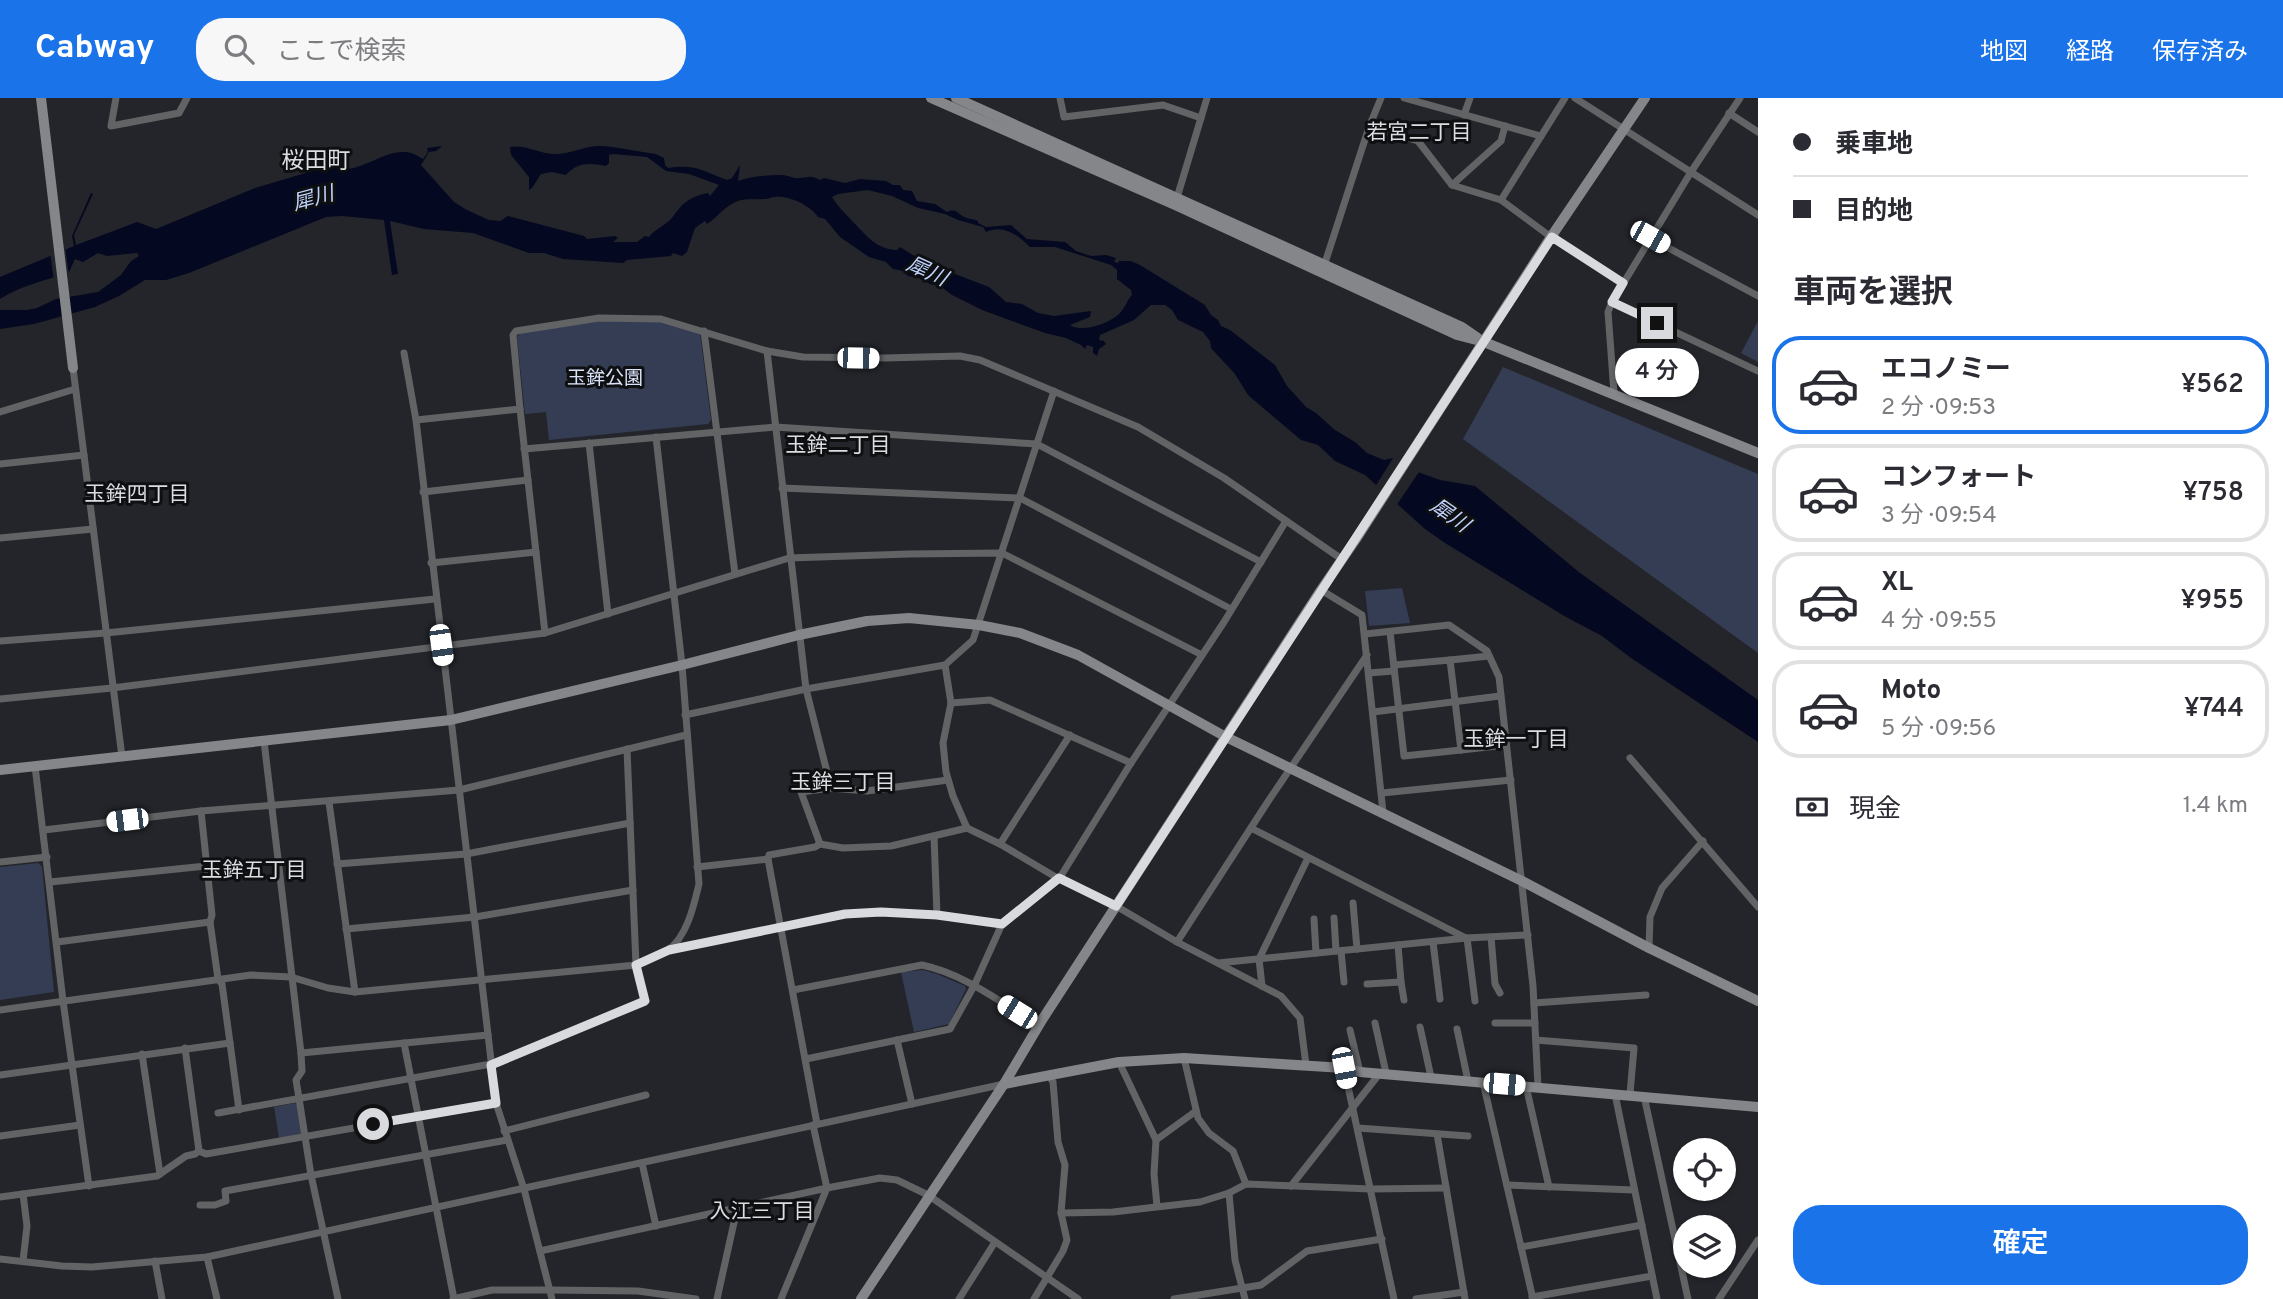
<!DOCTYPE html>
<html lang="ja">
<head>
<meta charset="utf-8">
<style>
	body { margin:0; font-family:Overpass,"Noto Sans JP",sans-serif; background:#f7f7f7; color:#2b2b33; height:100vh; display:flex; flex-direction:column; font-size:26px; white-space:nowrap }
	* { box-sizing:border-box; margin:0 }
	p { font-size:23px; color:#7c7c81 }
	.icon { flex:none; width:38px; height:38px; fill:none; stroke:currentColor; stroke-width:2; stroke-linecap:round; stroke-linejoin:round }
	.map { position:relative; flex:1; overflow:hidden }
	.panel { display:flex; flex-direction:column; background:#fff; width:525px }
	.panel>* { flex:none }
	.top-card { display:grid; align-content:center; height:154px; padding:0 35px; background:#fff }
	.fabs { position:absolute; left:1673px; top:1040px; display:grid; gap:14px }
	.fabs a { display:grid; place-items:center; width:63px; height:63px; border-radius:50%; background:#fff; box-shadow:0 2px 5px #0004; font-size:35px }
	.end { position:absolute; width:32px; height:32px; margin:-16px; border:9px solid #d9dadd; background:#111; box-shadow:0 0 0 4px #111 }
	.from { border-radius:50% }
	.bubble { position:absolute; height:49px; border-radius:24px; background:#fff; box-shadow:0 2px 5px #0004; font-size:23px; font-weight:600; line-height:49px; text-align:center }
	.car { position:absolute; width:21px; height:42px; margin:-21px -10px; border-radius:9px; box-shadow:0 0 5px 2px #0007; background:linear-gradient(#fff 24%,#345 0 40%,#fff 0 76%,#345 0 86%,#fff 0) }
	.top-card b { display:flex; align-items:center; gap:24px; height:66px; font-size:26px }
	.top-card b+b { border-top:2px solid #e1e1e2 }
	.top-card i { width:18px; height:18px; background:#2b2b33 }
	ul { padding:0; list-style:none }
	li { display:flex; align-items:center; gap:21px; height:98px; margin:0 14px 10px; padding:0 21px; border:4px solid #e1e1e2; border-radius:28px }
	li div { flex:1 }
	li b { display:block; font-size:26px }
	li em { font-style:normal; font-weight:600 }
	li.on { border-color:#1a73e8 }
	li>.icon { width:63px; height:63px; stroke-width:1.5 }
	h2 { padding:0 35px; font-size:32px; line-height:84px }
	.pay { display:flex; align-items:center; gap:18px; height:77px; padding:0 35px; font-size:26px }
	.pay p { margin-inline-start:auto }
	.cta { display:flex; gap:14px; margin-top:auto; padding:14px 35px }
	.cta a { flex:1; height:80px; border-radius:28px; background:#1a73e8; color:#fff; font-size:28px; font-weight:600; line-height:80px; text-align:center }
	header { display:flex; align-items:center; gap:42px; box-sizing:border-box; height:98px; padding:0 35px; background:#1a73e8; color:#fff }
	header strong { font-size:33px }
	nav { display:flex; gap:38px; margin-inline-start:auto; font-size:24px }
	.search { width:490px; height:63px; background:#f7f7f7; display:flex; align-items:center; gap:18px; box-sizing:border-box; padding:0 24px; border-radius:28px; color:#7c7c81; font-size:26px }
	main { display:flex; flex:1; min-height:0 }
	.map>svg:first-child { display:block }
</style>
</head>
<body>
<header>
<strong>Cabway</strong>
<div class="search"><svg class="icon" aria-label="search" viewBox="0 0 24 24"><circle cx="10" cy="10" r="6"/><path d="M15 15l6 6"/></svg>ここで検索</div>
<nav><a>地図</a><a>経路</a><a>保存済み</a></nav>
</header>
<main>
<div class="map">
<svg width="1758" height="1201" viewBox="0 0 1758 1201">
	<rect width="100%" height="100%" fill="#24252a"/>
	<g fill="#353d54">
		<polygon points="600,222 660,223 700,235 711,322 708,326 549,342 546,314 525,316 517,239 521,234"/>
		<polygon points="1758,223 1758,264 1741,255"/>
		<polygon points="1503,269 1758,376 1758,555 1463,341"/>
		<polygon points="1402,490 1410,525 1369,528 1365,493"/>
		<polygon points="38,765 42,769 54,894 0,902 0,769"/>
		<polygon points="923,872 937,876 965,888 966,891 949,926 914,934 901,874"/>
		<polygon points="295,1005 297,1006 302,1034 300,1037 279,1040 274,1009"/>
	</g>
	<path fill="#040921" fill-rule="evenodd" d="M442,48L436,53L429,54L421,67L454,104L467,112L489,122L500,123L508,118L584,138L587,141L615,138L618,140L613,144H637L645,138L649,139C655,131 664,128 671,121C674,118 675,115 678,112C685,102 697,97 708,95L710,98L719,87L689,76L666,73L647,59L613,56L609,57V65L606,68C589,65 578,64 566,77L552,74L541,76L532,90L529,92V79L511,57L510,49C525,46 538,55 553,56C570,57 585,47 602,48C620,49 638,54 656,56L664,60L665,67L668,70C696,66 702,73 727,82L732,80L740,67L738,83C752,78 768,77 782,77C788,77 794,81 799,80C808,80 810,76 820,82L824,80L845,85L860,81L886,83L893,87H900L903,92L912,93L917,103L935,106L947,114C956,110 957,115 964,119C968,121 974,121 978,123V125L986,129L1011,127L1027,141L1065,144L1076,153L1091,158L1106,157L1116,160L1114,164L1118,165L1119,163H1131L1140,167L1205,207L1211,217L1218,222L1221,228L1230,232L1275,267L1287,288L1306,309L1316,315L1335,332L1355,344L1367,355L1384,362L1393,360L1418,374L1440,382L1475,388L1580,475L1758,602V644L1631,560L1602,538L1566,519L1445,445L1425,431L1365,377L1335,363L1318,347L1301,342L1248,297L1235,276L1211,250L1210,243L1203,234L1178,222L1172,212L1165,207H1151L1134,222L1100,237L1099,242L1104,243L1106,246L1099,251L1097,258L1093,255V249L1087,247L1085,251L1081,247L1066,240L1045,235L982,212L952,197L940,188L930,186L919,180L908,178L903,173L893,171L886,164L869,159L840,139L825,121L818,119C811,108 789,97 775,99C772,99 769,101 765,101C755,102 747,100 738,103C724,108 718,119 707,126L705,123L695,130L687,154L682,158L673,155L671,158L627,162L623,165L563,161L544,155H529L473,135L424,131L390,123L398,176L392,177L384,122L342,118L326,119L189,175L166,182H145L119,198L95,209L34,226L0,231V212H27L37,210L56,201L98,194L121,177L131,163L139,158L137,155L107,158L98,155L83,164L75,161L69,174C46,183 21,187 0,201V179L74,148L72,138L91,95L93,96L74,137L76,147L137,124L156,131L255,90L326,69C327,68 336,67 337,67C344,68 346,72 354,70C380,63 398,44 423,61L428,54L427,50ZM868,92L892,98L918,110L945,116L958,122L983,129L986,134C1003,126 1018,137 1030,149H1055L1111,167L1117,172V181L1131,192L1132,197C1127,202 1124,212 1119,216C1108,226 1082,235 1070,227L1090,219L1091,213L1054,218L1038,215L1022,206L1006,204L989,189L942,171L931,166L926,161L918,160L900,149L897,152C876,151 868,139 854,125C846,116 838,109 832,99L838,96Z"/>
	<g fill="#24252a">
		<polygon points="65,147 69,178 54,184 50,153"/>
		<polygon points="1395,357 1421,371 1396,408 1375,389"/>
	</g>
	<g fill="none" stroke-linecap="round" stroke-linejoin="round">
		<g stroke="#626365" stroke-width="7">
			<polyline points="116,0 111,28 179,15 187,0"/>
			<polyline points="1060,0 1064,19 1163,7 1201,20"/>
			<polyline points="1404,0 1541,38"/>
			<polyline points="1575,0 1758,117"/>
			<polyline points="1729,15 1758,34"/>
			<polyline points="1464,17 1470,0"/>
			<polyline points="1369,29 1418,43 1452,87 1501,102 1551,139 1623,185"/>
			<polyline points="1452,87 1501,43 1505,28"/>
			<polyline points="1501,102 1565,0"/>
			<polyline points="1176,103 1207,0"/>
			<polyline points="1650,140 1758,198"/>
			<polyline points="1324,168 1369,29 1381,0"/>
			<polyline points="1612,204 1691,74 1740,0"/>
			<polyline points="704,233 735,476"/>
			<polyline points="767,253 806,591 831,690"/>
			<polyline points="404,255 416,322"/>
			<polyline points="73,270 122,659"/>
			<polyline points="1614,295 1608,214 1612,204 1758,273"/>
			<polyline points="520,311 545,535"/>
			<polyline points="0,314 75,291"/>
			<polyline points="589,345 608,516"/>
			<polyline points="524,351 775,329 1037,346 1261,464"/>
			<polyline points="0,366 84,357"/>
			<polyline points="782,390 1020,400 1231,511"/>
			<polyline points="423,394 528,382"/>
			<polyline points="0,440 93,431"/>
			<polyline points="431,465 536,454"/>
			<polyline points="1321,492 1362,517 1383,714"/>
			<polyline points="1390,534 1404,658 1461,652"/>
			<polyline points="1365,536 1449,527 1487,553 1499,579 1533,888 1538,989"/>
			<polyline points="0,543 106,535 435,501"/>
			<polyline points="1450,562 1489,558"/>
			<polyline points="945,567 951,605 943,645 946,674 953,698 967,730"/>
			<polyline points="1394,567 1450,562 1461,652 1506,647"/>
			<polyline points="1369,575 1394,573"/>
			<polyline points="0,601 112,590 545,535 789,460 909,456 1002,455 1202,557"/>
			<polyline points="951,605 990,602 1131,665"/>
			<polyline points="1373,614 1500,598"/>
			<polyline points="685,617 806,591 945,567 973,542 1054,293"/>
			<polyline points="264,643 301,955 302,973 296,982 298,994 311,1077 338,1201"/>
			<polyline points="1630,660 1758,809"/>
			<polyline points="35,668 63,903 89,1088"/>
			<polyline points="1382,695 1511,682"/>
			<polyline points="329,704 355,894"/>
			<polyline points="1251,730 1466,840"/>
			<polyline points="44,732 201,713 459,692 686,637"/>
			<polyline points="934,738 937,817"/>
			<polyline points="820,746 801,694 831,690 867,693 948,682"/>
			<polyline points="1000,746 1070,637"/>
			<polyline points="0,764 47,759"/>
			<polyline points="337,766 466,756 630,725"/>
			<polyline points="697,769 768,761"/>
			<polyline points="50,784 206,768"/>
			<polyline points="1353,805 1357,851"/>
			<polyline points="1334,820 1336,853"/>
			<polyline points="1314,821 1316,855"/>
			<polyline points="346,831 475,819 633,792"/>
			<polyline points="1491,839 1495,886 1500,895"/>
			<polyline points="1467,840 1475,903"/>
			<polyline points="57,844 210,824"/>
			<polyline points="1177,844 1267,705 1367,557"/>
			<polyline points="1433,844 1440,901"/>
			<polyline points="1649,850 1650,819 1662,790 1703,743"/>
			<polyline points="669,852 845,816 881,814 937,817 1002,826"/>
			<polyline points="1341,853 1344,884"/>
			<polyline points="1218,865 1467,840 1528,837"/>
			<polyline points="1401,884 1404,902"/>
			<polyline points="1367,886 1401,884 1398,847"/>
			<polyline points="1262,888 1259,861 1308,760"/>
			<path d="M793,892L922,867C965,876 1001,905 1039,927"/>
			<polyline points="1534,905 1646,897"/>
			<path d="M0,912L251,877L291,879L328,890L355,894L636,867C646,862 659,858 668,852C687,839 694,807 699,786L682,567L656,339"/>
			<polyline points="1375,925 1386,975"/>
			<polyline points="1495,925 1535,925"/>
			<polyline points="1420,929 1431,979"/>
			<polyline points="1457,931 1468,983"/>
			<polyline points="1350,932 1360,974"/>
			<polyline points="897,942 912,1006"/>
			<polyline points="1536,942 1634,950 1630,996"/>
			<polyline points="230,945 239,1012"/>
			<polyline points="404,945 454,1201"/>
			<polyline points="185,950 199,1053"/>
			<polyline points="301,955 488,937"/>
			<polyline points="142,956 160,1076"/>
			<polyline points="1184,960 1198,1020 1209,1035 1233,1053 1246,1086"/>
			<polyline points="806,961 950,931 974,888 1002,826 1059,781 1131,665 1224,524 1286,423"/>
			<polyline points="1119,964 1156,1042 1154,1076 1157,1108"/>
			<polyline points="1344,970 1394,1201"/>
			<polyline points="0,977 230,945 222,886 218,881 210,824 212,817 201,713"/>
			<polyline points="1483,984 1533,1201"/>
			<polyline points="1526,988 1549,1089"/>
			<polyline points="1615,996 1657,1201"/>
			<polyline points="1644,998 1688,1201"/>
			<polyline points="218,1015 491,966 645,903 636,867 627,651"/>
			<polyline points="817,1026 768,761 769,757 815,749 820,746 843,750 891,748 967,730 1000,746 1059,781 1116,808 1177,844 1281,898 1300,920 1306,967"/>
			<polyline points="1358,1030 1468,1038"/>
			<polyline points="504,1033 646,997"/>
			<polyline points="1437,1036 1465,1201"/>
			<polyline points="0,1038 80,1027"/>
			<polyline points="1156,1042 1196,1013"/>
			<polyline points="642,1065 656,1128"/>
			<polyline points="1507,1087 1634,1092"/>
			<polyline points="1291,1088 1380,975"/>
			<polyline points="1229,1095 1235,1162 1245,1201"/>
			<polyline points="0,1099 157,1078 186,1058 195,1056 199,1053 206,1056 496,1005"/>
			<polyline points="200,1107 215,1107 226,1103 225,1093 507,1042"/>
			<polyline points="1061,1115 1113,1114 1200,1104 1229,1095 1246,1086 1371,1091 1446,1090"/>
			<polyline points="1521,1149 1642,1127"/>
			<polyline points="540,1153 827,1090 880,1080 897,1082 928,1097 1078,1201"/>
			<polyline points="207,1159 217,1201"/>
			<polyline points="0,1161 62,1168 92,1169 207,1159 1004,986"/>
			<polyline points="23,1163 27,1128 23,1096"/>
			<polyline points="155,1163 162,1201"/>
			<polyline points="1532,1199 1652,1178"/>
			<polyline points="453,1201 492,1192 549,1192 638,1193 696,1201"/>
			<polyline points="552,1201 524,1091 496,1005 416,322 520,311 513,237 516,233 599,220 661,221 767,253 803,259 885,260 960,258 980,262 1138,329 1224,380 1343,462"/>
			<polyline points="717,1201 737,1111"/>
			<polyline points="781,1201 827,1090 813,1027"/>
			<polyline points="959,1201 995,1144"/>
			<polyline points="1034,1201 1063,1153 1067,1142 1061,1115 1065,1067 1058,1044 1053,984 1049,978"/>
			<polyline points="1174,1201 1261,1187 1307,1153 1382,1141"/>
			<polyline points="1416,1201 1464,1194"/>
			<polyline points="1719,1201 1758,1142"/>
		</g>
		<g stroke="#848689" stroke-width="10">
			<polyline points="41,0 73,270"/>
			<polyline points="931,0 1175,107 1457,237 1484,244 1758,355"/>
			<polyline points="956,0 1462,229 1478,240"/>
			<polyline points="0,672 451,622 682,567 799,537 867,523 909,520 979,527 1020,535 1078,557 1226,639 1522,783 1649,850 1758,903"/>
			<polyline points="1004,986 1119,964 1184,960 1344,970 1360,974 1758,1009"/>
			<polyline points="861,1201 1004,986 1042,922 1321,492 1356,441 1551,139 1645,0"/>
		</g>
	</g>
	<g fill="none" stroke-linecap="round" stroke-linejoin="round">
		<polyline stroke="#d9dadd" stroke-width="9" points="373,1026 496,1005 491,967 645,903 636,867 669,852 845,816 881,814 937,817 1002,826 1059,780 1116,808 1552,139 1623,185 1612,204 1657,225"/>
	</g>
	<g text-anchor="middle" stroke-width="6" stroke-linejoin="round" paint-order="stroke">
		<g font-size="19" fill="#dae3fa" stroke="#0e0f10">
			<text x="605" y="286">玉鉾公園</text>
		</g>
		<g font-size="21" fill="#dbdde2" stroke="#0e0f10">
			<text x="1419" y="41">若宮二丁目</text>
			<text x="838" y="354">玉鉾二丁目</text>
			<text x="137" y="403">玉鉾四丁目</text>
			<text x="1516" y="648">玉鉾一丁目</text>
			<text x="843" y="691">玉鉾三丁目</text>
			<text x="254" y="779">玉鉾五丁目</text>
			<text x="762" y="1120">入江三丁目</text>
		</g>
		<g font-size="21" font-style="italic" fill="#bfd1fd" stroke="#0e0f10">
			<text transform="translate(313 100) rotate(-15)" y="7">犀川</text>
			<text transform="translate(927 173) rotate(24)" y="7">犀川</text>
			<text transform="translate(1450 417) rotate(35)" y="7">犀川</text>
		</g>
		<g font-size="23" fill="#dbdde2" stroke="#0e0f10">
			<text x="316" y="70">桜田町</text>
		</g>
	</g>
</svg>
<div class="fabs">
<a><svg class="icon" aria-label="locate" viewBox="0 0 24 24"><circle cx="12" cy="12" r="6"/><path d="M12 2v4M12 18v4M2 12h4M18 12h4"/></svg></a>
<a><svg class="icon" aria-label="layers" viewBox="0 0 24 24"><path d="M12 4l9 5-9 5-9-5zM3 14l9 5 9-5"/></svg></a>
</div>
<i class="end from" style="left:373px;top:1026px"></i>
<i class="end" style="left:1657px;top:225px"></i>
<div class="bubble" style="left:1615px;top:250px;width:84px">4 分</div>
<i class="car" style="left:1650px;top:139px;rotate:119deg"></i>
<i class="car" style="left:858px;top:260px;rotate:91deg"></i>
<i class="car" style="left:441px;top:547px;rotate:172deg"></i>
<i class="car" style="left:127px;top:722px;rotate:263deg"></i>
<i class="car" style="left:1017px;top:914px;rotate:302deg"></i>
<i class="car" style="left:1344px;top:970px;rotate:169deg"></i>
<i class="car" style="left:1504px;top:986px;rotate:95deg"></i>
</div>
<section class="panel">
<div class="top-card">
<b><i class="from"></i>乗車地</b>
<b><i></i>目的地</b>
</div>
<h2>車両を選択</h2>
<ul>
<li class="on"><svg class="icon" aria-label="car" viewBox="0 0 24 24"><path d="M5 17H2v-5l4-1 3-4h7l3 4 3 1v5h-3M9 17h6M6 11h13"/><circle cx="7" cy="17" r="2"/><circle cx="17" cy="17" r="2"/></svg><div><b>エコノミー</b><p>2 分 · 09:53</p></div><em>¥562</em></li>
<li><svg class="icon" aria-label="car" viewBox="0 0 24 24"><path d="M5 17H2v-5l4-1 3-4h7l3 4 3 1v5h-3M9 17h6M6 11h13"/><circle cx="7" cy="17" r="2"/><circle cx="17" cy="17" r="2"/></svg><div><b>コンフォート</b><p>3 分 · 09:54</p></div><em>¥758</em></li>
<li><svg class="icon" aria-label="car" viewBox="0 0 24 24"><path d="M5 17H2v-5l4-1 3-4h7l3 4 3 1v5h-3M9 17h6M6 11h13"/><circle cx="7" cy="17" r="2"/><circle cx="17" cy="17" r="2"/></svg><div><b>XL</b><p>4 分 · 09:55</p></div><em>¥955</em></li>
<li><svg class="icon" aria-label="car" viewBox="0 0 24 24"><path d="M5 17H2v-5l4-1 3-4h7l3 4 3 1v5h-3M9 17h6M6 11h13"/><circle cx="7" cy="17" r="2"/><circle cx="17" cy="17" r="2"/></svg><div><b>Moto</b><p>5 分 · 09:56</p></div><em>¥744</em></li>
</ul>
<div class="pay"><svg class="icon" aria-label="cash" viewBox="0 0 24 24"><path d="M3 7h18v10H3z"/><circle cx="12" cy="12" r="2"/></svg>現金<p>1.4 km</p></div>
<div class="cta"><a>確定</a></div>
</section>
</main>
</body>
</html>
